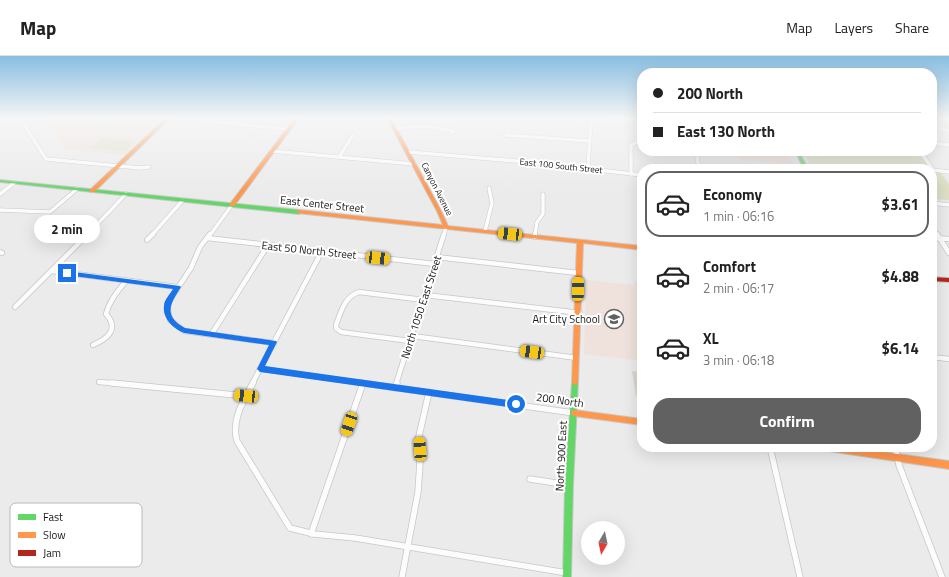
<!DOCTYPE html>
<html lang="en">
<head>
<meta charset="utf-8">
<style>
	body { margin:0; font-family:"Titillium Web",sans-serif; background:#f2f2f2; color:#222; height:100vh; display:flex; flex-direction:column; font-size:15px; white-space:nowrap }
	* { box-sizing:border-box; margin:0 }
	p { font-size:13px; color:#767676 }
	.icon { flex:none; width:22px; height:22px; fill:none; stroke:currentColor; stroke-width:2; stroke-linecap:round; stroke-linejoin:round }
	.map { position:relative; flex:1; overflow:hidden }
	.panel { position:absolute; left:637px; top:108px; width:300px; height:288px; display:flex; flex-direction:column; background:#fff; border-radius:16px; box-shadow:0 4px 16px #0002 }
	.panel>* { flex:none }
	.guide { position:absolute; left:637px; top:12px; width:300px; height:88px; border-radius:16px; box-shadow:0 4px 16px #0002; display:grid; align-content:center; height:88px; padding:0 16px; background:#fff }
	.needle { width:26px; rotate:189deg }
	.tools { position:absolute; left:581px; top:465px; display:grid; gap:8px }
	.tools a { display:grid; place-items:center; width:44px; height:44px; border-radius:50%; background:#fff; box-shadow:0 4px 16px #0002; font-size:20px }
	.end { position:absolute; width:18px; height:18px; margin:-9px; border:5px solid #1a73e8; background:#fff; box-shadow:0 0 0 2px #fff }
	.from { border-radius:50% }
	.bubble { position:absolute; height:28px; border-radius:14px; background:#fff; box-shadow:0 4px 16px #0002; font-size:13px; font-weight:700; line-height:28px; text-align:center }
	.car { position:absolute; width:12px; height:24px; margin:-12px -6px; border-radius:5px; box-shadow:0 0 3px 1px #0007; background:linear-gradient(#f5c518 24%,#345 0 40%,#f5c518 0 76%,#345 0 86%,#f5c518 0) }
	.guide b { display:flex; align-items:center; gap:14px; height:38px; font-size:15px }
	.guide b+b { border-top:1px solid #e0e0e0 }
	.guide i { width:10px; height:10px; background:#222 }
	ul { padding:7px 0 0; list-style:none }
	li { display:flex; align-items:center; gap:12px; height:66px; margin:0 8px 6px; padding:0 8px; border:2px solid transparent; border-radius:16px }
	li div { flex:1 }
	li b { display:block; font-size:15px }
	li em { font-style:normal; font-weight:700 }
	li.current { border-color:#616162 }
	li>.icon { width:36px; height:36px; stroke-width:1.5 }
	.button { display:flex; gap:8px; margin-top:auto; padding:8px 16px }
	.button a { flex:1; height:46px; border-radius:16px; background:#616162; color:#fff; font-size:16px; font-weight:700; line-height:46px; text-align:center }
	header { display:flex; align-items:center; gap:24px; box-sizing:border-box; height:56px; padding:0 20px; background:#fff; border-bottom:1px solid #e0e0e0 }
	header strong { font-size:19px }
	nav { display:flex; gap:22px; margin-inline-start:auto; font-size:14px }
	.map>svg:first-child { display:block }
</style>
</head>
<body>
<header>
<strong>Map</strong>
<nav><a>Map</a><a>Layers</a><a>Share</a></nav>
</header>
<div class="map">
<svg width="949" height="521" viewBox="0 0 949 521">
	<rect width="100%" height="100%" fill="#ebebeb"/>
	<g fill="#efe2dc">
		<polygon points="46,62 164,62 126,99 65,93"/>
		<polygon points="733,95 786,95 794,108 740,104 739,101 735,101"/>
		<polygon points="586,224 634,229 634,225 642,226 642,305 584,298"/>
	</g>
	<g fill="#dedfc6">
		<polygon points="109,62 126,62 109,74 98,73"/>
		<polygon points="102,82 136,85 125,95 90,92"/>
		<polygon points="803,95 917,95 930,113 812,113"/>
		<polygon points="932,115 941,117 949,128 949,144 932,143"/>
	</g>
	<polygon fill="#ded4cd" points="632,315 642,316 642,341 636,340"/>
	<g fill="none" stroke-linecap="round" stroke-linejoin="round">
		<g stroke="#c7c7c7" stroke-width="4.5">
			<g id="street-far2">
				<polyline points="20,62 46,103 140,112 149,111"/>
				<polyline points="564,62 617,66 639,62"/>
				<polyline points="202,65 289,73"/>
				<polyline points="0,68 20,62"/>
				<polyline points="932,69 949,75"/>
				<path d="M395,73C415,69 435,69 454,76"/>
				<polyline points="506,79 590,85"/>
				<polyline points="932,87 949,89"/>
				<polyline points="272,95 414,108"/>
				<polyline points="696,95 699,113"/>
				<polyline points="920,95 933,114 949,116"/>
				<polyline points="408,96 528,106 642,119"/>
				<polyline points="339,101 353,79"/>
				<polyline points="588,112 591,64"/>
				<polyline points="631,118 631,89 638,86"/>
				<polyline points="0,138 14,127"/>
				<polyline points="932,147 949,149"/>
				<polyline points="0,154 50,156 77,133"/>
				<polyline points="932,170 937,179"/>
				<polyline points="485,175 492,147 489,132"/>
				<polyline points="87,179 126,138"/>
				<polyline points="152,179 183,144"/>
				<polyline points="210,179 232,149"/>
				<polyline points="444,179 446,171"/>
				<polyline points="535,179 537,166 543,158 543,138"/>
			</g>
		</g>
		<g stroke="#c7c7c7" stroke-width="6">
			<g id="street-far1">
				<polyline points="210,178 200,191 191,212 167,248 170,264 184,275 274,287"/>
				<polyline points="937,178 949,197"/>
				<polyline points="535,181 535,178"/>
				<polyline points="207,182 435,208"/>
				<polyline points="932,182 949,183"/>
				<polyline points="147,184 153,178"/>
				<polyline points="0,196 2,197"/>
				<polyline points="436,201 578,217"/>
				<polyline points="52,215 177,231"/>
				<polyline points="425,239 580,257"/>
				<polyline points="15,251 88,178"/>
				<polyline points="211,279 268,189"/>
				<polyline points="412,280 577,302"/>
				<path d="M410,285L341,276L336,272V269C341,256 344,241 359,236L424,244"/>
				<path d="M93,289C107,283 120,273 106,258C109,245 118,235 126,225"/>
				<polyline points="932,301 949,303"/>
				<polyline points="261,313 369,328"/>
				<polyline points="99,326 123,328"/>
				<polyline points="252,328 322,195"/>
				<polyline points="396,328 444,178"/>
			</g>
		</g>
		<g stroke="#c7c7c7" stroke-width="7">
			<g id="street">
				<polyline points="112,327 246,340"/>
				<path d="M253,327C243,345 231,365 237,385L290,472L314,478L355,482L567,517"/>
				<polyline points="362,327 574,357"/>
				<polyline points="395,332 397,327"/>
				<polyline points="770,391 800,521"/>
				<polyline points="895,391 899,409 942,521"/>
				<polyline points="530,423 569,429"/>
				<polyline points="311,478 363,327"/>
				<polyline points="402,521 418,436 420,406 419,380 429,336"/>
			</g>
		</g>
		<g stroke="#c7c7c7" stroke-width="2">
			<g id="fast">
				<polygon points="795,95 799,95 808,113 804,113"/>
				<polygon points="0,124 299,154 301,156 299,158 0,126"/>
				<polygon points="575,323 577,324 578,326 573,429 571,521 563,521 565,429 572,326 573,324"/>
			</g>
		</g>
		<g stroke="#c7c7c7" stroke-width="2">
			<g id="slow">
				<polygon points="166,62 170,62 94,136 90,136 90,134"/>
				<polygon points="295,62 299,62 234,150 230,150 230,148"/>
				<polygon points="387,62 391,62 441,155 448,170 642,190 642,194 583,187 578,326 577,328 575,329 573,328 572,326 577,187 297,157 297,155 299,154 443,169 437,155"/>
				<polygon points="574,354 642,363 642,369 574,360 572,359 571,357 572,355"/>
				<polygon points="818,391 846,391 949,405 949,413 822,394 819,393"/>
			</g>
		</g>
		<g stroke="#c7c7c7" stroke-width="2">
			<polygon id="jam" points="932,221 949,222 949,226 932,225"/>
		</g>
		<use href="#street-far2" stroke="#fcfcfc" stroke-width="3.5"/>
		<use href="#street-far1" stroke="#fcfcfc" stroke-width="4.5"/>
		<use href="#street" stroke="#fcfcfc" stroke-width="5.5"/>
		<use href="#fast" fill="#63d668" fill-rule="evenodd"/>
		<use href="#slow" fill="#ff974d" fill-rule="evenodd"/>
		<use href="#jam" fill="#b3261e" fill-rule="evenodd"/>
	</g>
	<linearGradient id="sky" x2="0" y2="1"><stop stop-color="#88bee1"/><stop offset="0.46" stop-color="#f6f6f6"/><stop offset="1" stop-color="#f6f6f6" stop-opacity="0"/></linearGradient>
	<rect width="949" height="135" fill="url(#sky)"/>
	<path fill="#1a73e8" d="M67,215L180,230L181,231C170,248 163,260 185,272L276,285L277,286L265,310L516,345L520,348L516,352L260,316L257,313L269,289L184,277C173,273 162,262 164,250C164,244 170,238 173,233L65,219V216Z"/>
	<defs>
		<g id="school-ring" transform="scale(1)"><circle r="9.5" fill="#fff" stroke="#616162" stroke-width="1.5"/><path d="M0-5L7-2L0 1L-7-2ZM-4 1L0 2.5L4 1V4Q0 6-4 4Z" fill="#616162"/></g>
	</defs>
	<g fill-rule="evenodd">
		<use href="#school-ring" x="614" y="263"/>
	</g>
	<g text-anchor="middle" stroke-width="4" stroke-linejoin="round" paint-order="stroke">
		<g font-size="9" fill="#171718" stroke="#fff">
			<text transform="translate(561 110) rotate(6)" y="3">East 100 South Street</text>
			<text transform="translate(437 133) rotate(63)" y="3">Canyon Avenue</text>
		</g>
		<g font-size="11" fill="#171718" stroke="#fff">
			<text transform="translate(322 148) rotate(6)" y="4">East Center Street</text>
			<text transform="translate(309 194) rotate(6)" y="4">East 50 North Street</text>
			<text transform="translate(421 251) rotate(-72)" y="4">North 1050 East Street</text>
			<text transform="translate(560 344) rotate(8)" y="4">200 North</text>
			<text transform="translate(561 400) rotate(-87)" y="4">North 900 East</text>
		</g>
		<g font-size="11" fill="#171718" stroke="#fff" text-anchor="end">
			<text x="600" y="267">Art City School</text>
		</g>
	</g>
	<rect x="10" y="447" width="132" height="64" rx="6" fill="#fff" stroke="#b9b9ba" stroke-width="1"/>
	<rect x="18" y="458" width="18" height="6" fill="#63d668"/>
	<rect x="18" y="476" width="18" height="6" fill="#ff974d"/>
	<rect x="18" y="494" width="18" height="6" fill="#b3261e"/>
	<g font-size="11" fill="#171718">
		<text x="43" y="465">Fast</text>
		<text x="43" y="483">Slow</text>
		<text x="43" y="501">Jam</text>
	</g>
</svg>
<div class="tools">
<a><svg class="needle" viewBox="-14 -14 28 28"><path d="M0-13l5 13h-10z" fill="#e53935"/><path d="M0 13l5-13h-10z" fill="#767676"/></svg></a>
</div>
<i class="end from" style="left:516px;top:348px"></i>
<i class="end" style="left:67px;top:217px"></i>
<div class="bubble" style="left:34px;top:159px;width:66px">2 min</div>
<i class="car" style="left:510px;top:178px;rotate:276deg"></i>
<i class="car" style="left:378px;top:202px;rotate:96deg"></i>
<i class="car" style="left:578px;top:233px;rotate:1deg"></i>
<i class="car" style="left:532px;top:296px;rotate:278deg"></i>
<i class="car" style="left:246px;top:340px;rotate:276deg"></i>
<i class="car" style="left:349px;top:368px;rotate:199deg"></i>
<i class="car" style="left:420px;top:393px;rotate:356deg"></i>
<div class="guide">
<b><i class="from"></i>200 North</b>
<b><i></i>East 130 North</b>
</div>
<section class="panel">
<ul>
<li class="current"><svg class="icon" aria-label="car" viewBox="0 0 24 24"><path d="M5 17H2v-5l4-1 3-4h7l3 4 3 1v5h-3M9 17h6M6 11h13"/><circle cx="7" cy="17" r="2"/><circle cx="17" cy="17" r="2"/></svg><div><b>Economy</b><p>1 min · 06:16</p></div><em>$3.61</em></li>
<li><svg class="icon" aria-label="car" viewBox="0 0 24 24"><path d="M5 17H2v-5l4-1 3-4h7l3 4 3 1v5h-3M9 17h6M6 11h13"/><circle cx="7" cy="17" r="2"/><circle cx="17" cy="17" r="2"/></svg><div><b>Comfort</b><p>2 min · 06:17</p></div><em>$4.88</em></li>
<li><svg class="icon" aria-label="car" viewBox="0 0 24 24"><path d="M5 17H2v-5l4-1 3-4h7l3 4 3 1v5h-3M9 17h6M6 11h13"/><circle cx="7" cy="17" r="2"/><circle cx="17" cy="17" r="2"/></svg><div><b>XL</b><p>3 min · 06:18</p></div><em>$6.14</em></li>
</ul>
<div class="button"><a>Confirm</a></div>
</section>
</div>
</body>
</html>
